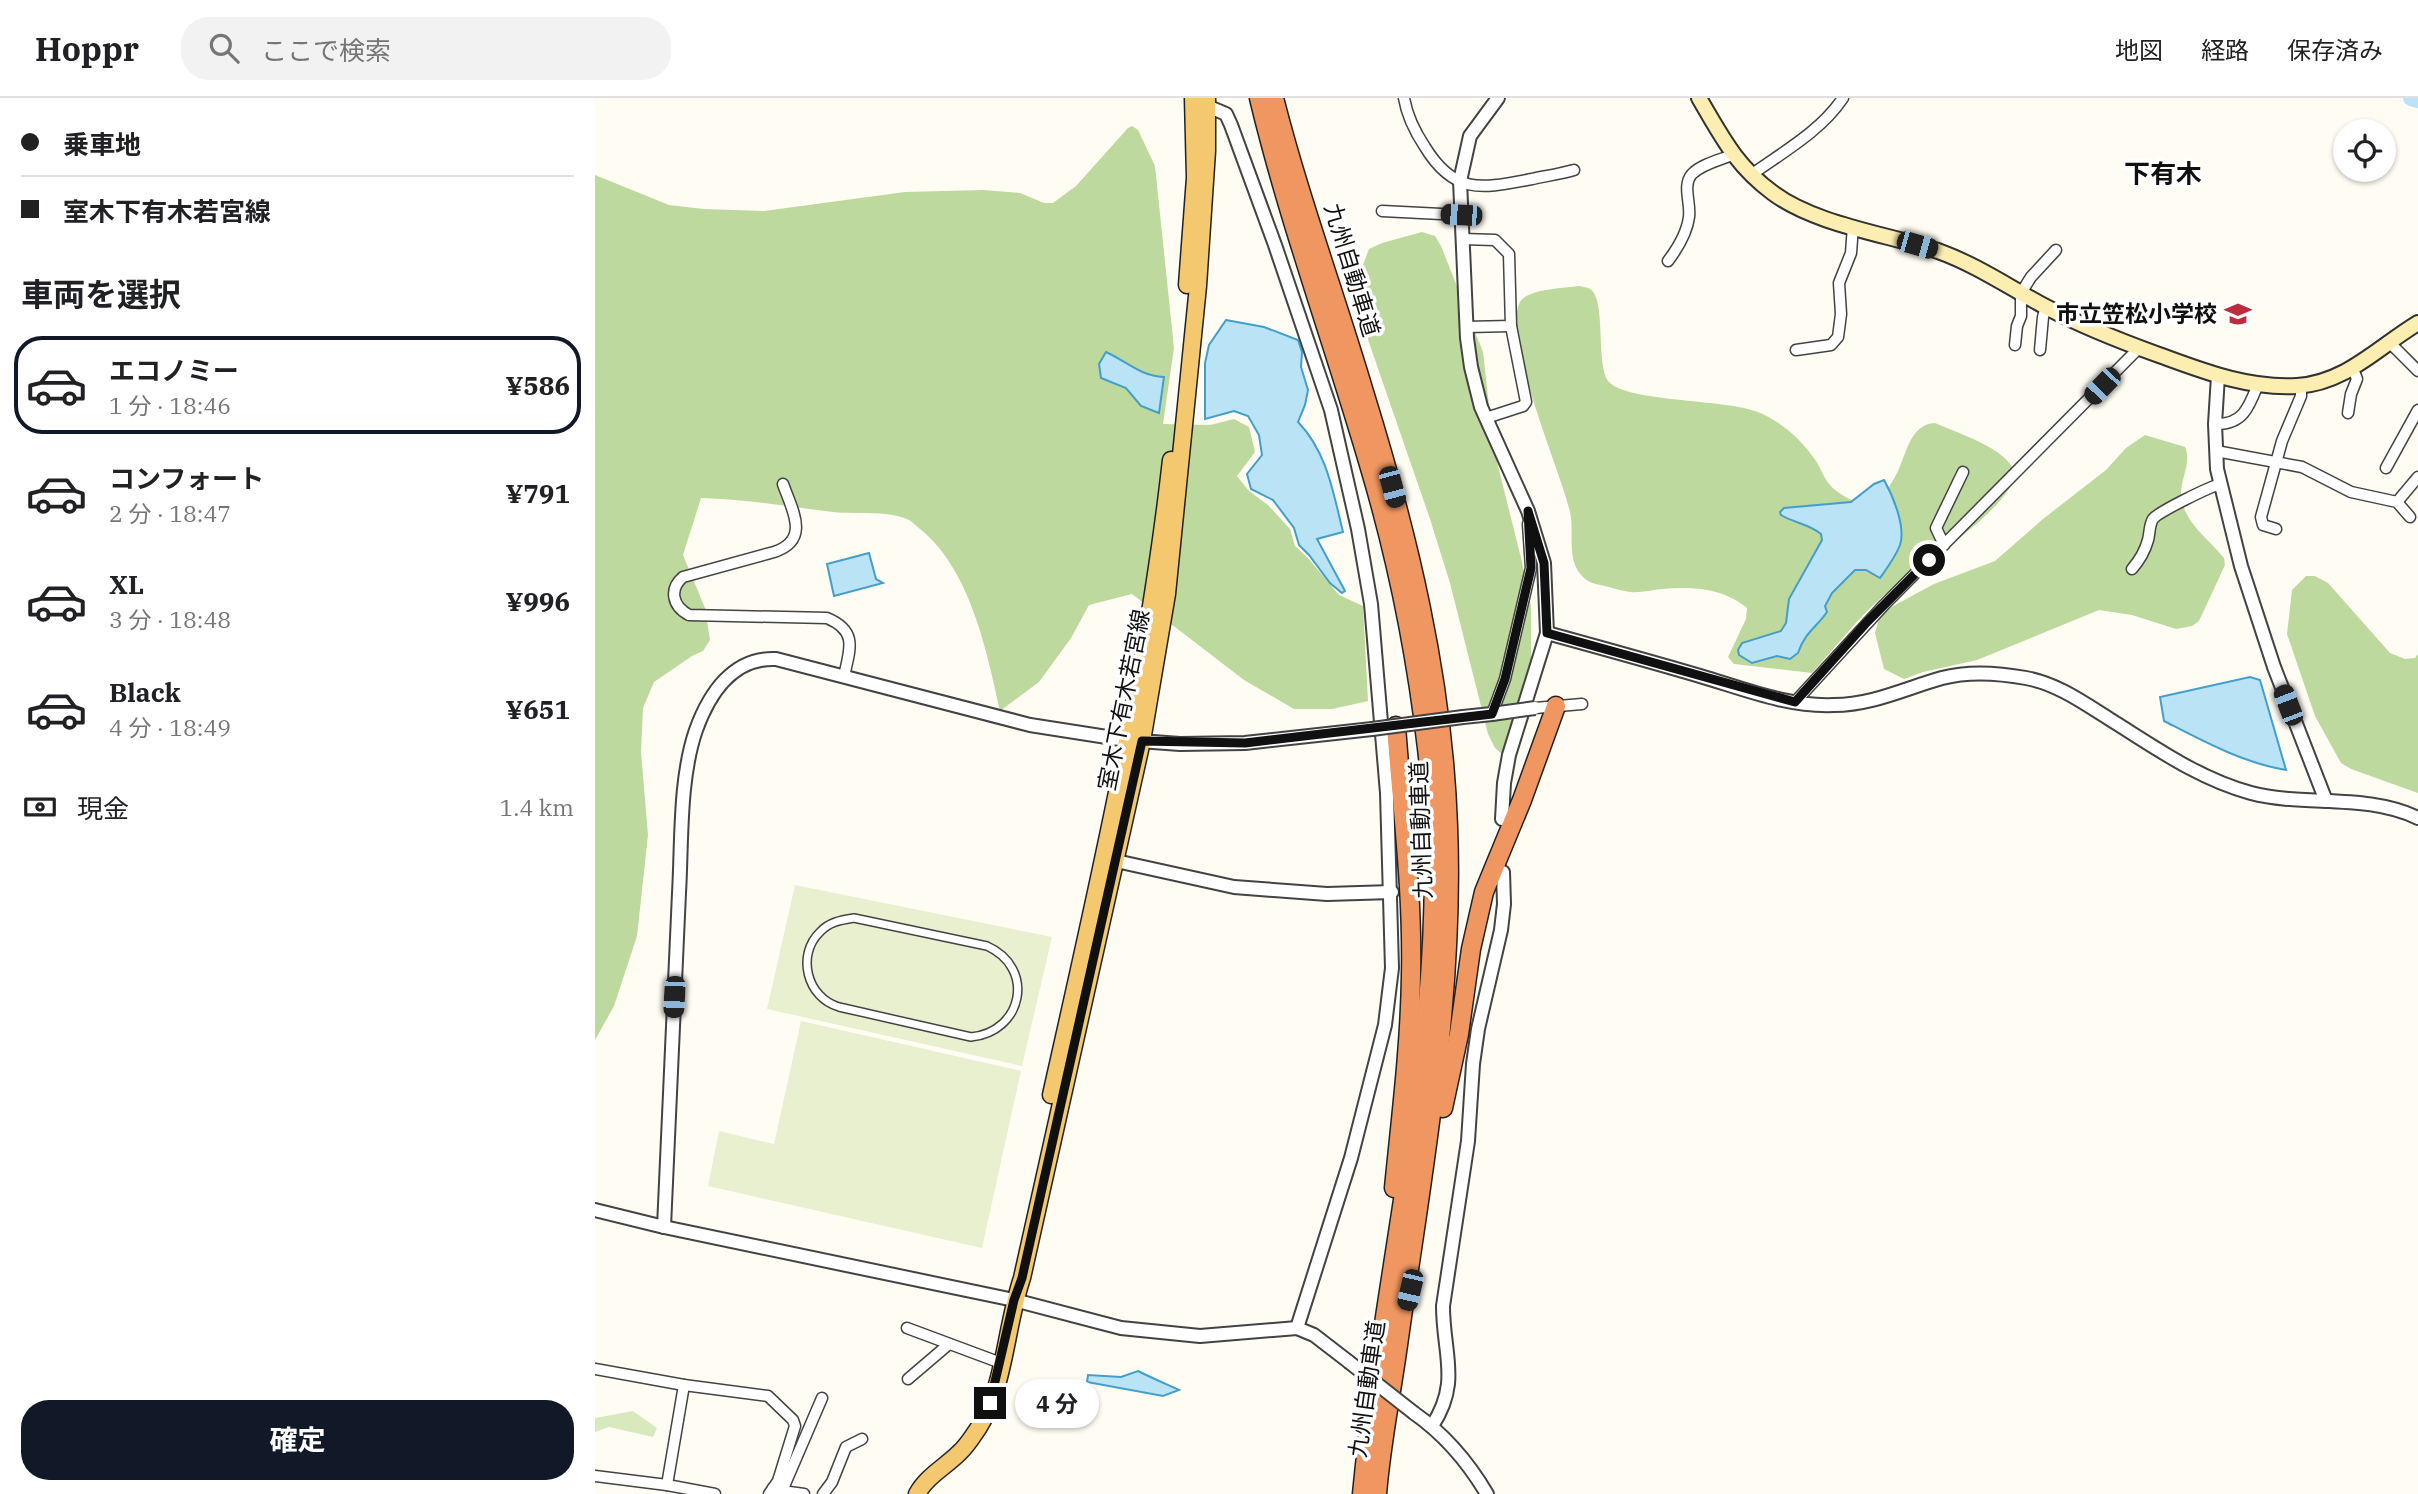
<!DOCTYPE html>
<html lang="ja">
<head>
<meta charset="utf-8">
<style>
	body { margin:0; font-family:"IBM Plex Serif","Noto Sans JP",serif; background:#f2f2f2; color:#202124; height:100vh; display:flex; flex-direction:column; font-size:26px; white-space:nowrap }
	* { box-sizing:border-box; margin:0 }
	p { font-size:23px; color:#757577 }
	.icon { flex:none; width:38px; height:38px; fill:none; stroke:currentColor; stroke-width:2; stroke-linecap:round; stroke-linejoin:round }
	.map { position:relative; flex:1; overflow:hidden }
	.details { display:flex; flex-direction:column; background:#fff; width:595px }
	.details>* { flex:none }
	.guide { display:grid; align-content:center; height:154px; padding:0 21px; background:#fff }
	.buttons { position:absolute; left:1738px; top:21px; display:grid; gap:14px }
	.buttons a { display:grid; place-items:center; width:63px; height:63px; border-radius:50%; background:#fff; box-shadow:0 2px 5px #0004; font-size:35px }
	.end { position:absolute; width:32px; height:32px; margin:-16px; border:9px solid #101010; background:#fff; box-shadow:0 0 0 4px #fff }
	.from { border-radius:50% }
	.bubble { position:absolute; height:49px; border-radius:24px; background:#fff; box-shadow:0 2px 5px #0004; font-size:23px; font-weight:700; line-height:49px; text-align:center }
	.car { position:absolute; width:21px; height:42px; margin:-21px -10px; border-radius:9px; box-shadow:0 0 5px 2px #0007; background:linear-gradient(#222 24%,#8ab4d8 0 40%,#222 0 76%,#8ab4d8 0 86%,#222 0) }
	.guide b { display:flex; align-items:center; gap:24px; height:66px; font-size:26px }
	.guide b+b { border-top:2px solid #e0e0e0 }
	.guide i { width:18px; height:18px; background:#202124 }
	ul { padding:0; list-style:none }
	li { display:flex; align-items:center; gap:21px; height:98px; margin:0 14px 10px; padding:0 7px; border:4px solid transparent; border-radius:28px }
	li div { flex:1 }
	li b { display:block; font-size:26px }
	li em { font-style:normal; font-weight:700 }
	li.active { border-color:#111827 }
	li>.icon { width:63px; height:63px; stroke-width:1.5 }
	h2 { padding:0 21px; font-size:32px; line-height:84px }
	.pay { display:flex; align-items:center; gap:18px; height:77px; padding:0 21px; font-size:26px }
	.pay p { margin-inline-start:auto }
	.primary-button { display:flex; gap:14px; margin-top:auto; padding:14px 21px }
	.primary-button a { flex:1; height:80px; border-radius:28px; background:#111827; color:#fff; font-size:28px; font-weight:700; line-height:80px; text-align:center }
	header { display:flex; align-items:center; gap:42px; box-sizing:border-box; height:98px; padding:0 35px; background:#fff; border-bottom:2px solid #e0e0e0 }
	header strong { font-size:33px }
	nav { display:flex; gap:38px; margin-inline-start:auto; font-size:24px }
	.search { width:490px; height:63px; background:#f2f2f2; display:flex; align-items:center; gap:18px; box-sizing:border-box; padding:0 24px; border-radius:28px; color:#757577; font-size:26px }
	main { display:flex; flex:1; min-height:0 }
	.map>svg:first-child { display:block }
</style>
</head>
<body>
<header>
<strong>Hoppr</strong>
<div class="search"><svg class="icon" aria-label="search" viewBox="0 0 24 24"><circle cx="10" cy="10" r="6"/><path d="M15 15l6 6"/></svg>ここで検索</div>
<nav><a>地図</a><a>経路</a><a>保存済み</a></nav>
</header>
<main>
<section class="details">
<div class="guide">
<b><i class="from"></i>乗車地</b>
<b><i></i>室木下有木若宮線</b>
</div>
<h2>車両を選択</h2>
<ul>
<li class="active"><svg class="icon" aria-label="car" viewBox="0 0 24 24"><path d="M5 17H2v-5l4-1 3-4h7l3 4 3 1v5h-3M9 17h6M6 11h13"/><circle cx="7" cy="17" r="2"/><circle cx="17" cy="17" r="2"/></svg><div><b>エコノミー</b><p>1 分 · 18:46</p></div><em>¥586</em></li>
<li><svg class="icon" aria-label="car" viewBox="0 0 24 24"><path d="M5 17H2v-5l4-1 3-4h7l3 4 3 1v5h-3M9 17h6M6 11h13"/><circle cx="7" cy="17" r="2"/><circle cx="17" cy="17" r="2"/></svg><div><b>コンフォート</b><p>2 分 · 18:47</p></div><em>¥791</em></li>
<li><svg class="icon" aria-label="car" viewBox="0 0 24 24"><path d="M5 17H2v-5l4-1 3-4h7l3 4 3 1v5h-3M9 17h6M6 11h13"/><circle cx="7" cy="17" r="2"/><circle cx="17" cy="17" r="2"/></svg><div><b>XL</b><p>3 分 · 18:48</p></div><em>¥996</em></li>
<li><svg class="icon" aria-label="car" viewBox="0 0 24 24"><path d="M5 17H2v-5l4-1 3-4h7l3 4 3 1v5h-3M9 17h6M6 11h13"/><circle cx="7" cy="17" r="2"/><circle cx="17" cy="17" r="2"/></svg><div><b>Black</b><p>4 分 · 18:49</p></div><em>¥651</em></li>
</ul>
<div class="pay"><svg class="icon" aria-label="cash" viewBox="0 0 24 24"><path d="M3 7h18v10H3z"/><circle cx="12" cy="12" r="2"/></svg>現金<p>1.4 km</p></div>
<div class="primary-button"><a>確定</a></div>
</section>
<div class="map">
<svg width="1823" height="1396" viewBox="0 0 1823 1396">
	<rect width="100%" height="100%" fill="#fffcf4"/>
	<polygon fill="#d8e9bd" points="38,1313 62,1330 58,1339 14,1329 0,1334 0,1320"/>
	<g fill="#bdd99d">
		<path d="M537,28L543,32L560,68L579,250L568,326L615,327L639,321L654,329L660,354L642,378L654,393L673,407L695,431L700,448L713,460L744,497L768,508L773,603L737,611H699L649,582L537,496L494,507L476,540L444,584L405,613C392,553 375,471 325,431C321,428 317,423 312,421C290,412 262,417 238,414C194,409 151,401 106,400L88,457L110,510L115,542L108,553L97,558L59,584L48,610L46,654L53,737L42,838L19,908L0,942V77L74,107L109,111L169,113L310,94L388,92L425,95L449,105H458L481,88L533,30Z"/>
		<polygon points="827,134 840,138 846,148 888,254 899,352 926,460 936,508 936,567 915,654 906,655 900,650 893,636 855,485 835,421 769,230 762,183 774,151 787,145"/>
		<path d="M984,188C988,189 992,189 995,191C1012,201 1000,267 1014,284C1033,304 1126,301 1160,313C1185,322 1206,341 1221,363C1226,371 1229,380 1235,387C1242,396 1256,401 1266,407L1286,401C1291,393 1297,385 1301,377C1311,359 1314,326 1340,325C1360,334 1414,351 1419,374C1426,404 1309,480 1286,500C1261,522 1240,550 1217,575L1139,566L1133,559L1151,521L1152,510C1129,490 1096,488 1067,491C1057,492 1045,495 1035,494C1028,493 1021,491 1014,489C1006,487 995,486 989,480C970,463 980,435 975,414C966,374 906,237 925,204C932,191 970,190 984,188Z"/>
		<path d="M1550,337L1590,349C1597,364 1585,382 1586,398C1589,425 1614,441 1629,460L1630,467L1604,523L1597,528L1581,531L1537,517L1504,512L1382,562L1328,574L1309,581L1289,571L1280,535L1283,524L1289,513L1339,486L1400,463L1448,421L1511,372L1531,350Z"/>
		<polygon points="1711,478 1720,478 1733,485 1795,555 1810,561 1820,560 1823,556 1823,695 1756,671 1746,665 1720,618 1692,536 1697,492"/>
	</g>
	<g fill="#e8f0cf">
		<polygon points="200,787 457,839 427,968 172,911"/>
		<polygon points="206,923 426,973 387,1150 113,1088 124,1033 179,1046"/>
	</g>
	<g fill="#bae3f5" stroke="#439fca" stroke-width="2">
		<path d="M631,222L669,229L703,242L707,254L706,269L713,292L710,307L703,324C732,354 738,394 748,434L722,441L750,493L747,495L735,485L714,457L704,447L699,430L678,402L656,391L652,376L667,357L664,337L653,318L639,313L610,321V265L614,247Z"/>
		<path d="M511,254C531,263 545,278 569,279L564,315L546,308L531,290L506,280L504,266Z"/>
		<path d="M1289,382C1298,398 1311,429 1305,447C1301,458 1292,470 1285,480L1271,472H1260L1237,495L1230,508L1232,514C1221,530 1210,534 1203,555L1195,561L1182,558L1157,565L1144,557L1143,552L1147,545L1186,533L1191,525L1194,501L1227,442L1226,436C1214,426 1199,425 1186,417L1185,414L1189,410L1256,404L1279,386Z"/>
		<polygon points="274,455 281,481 288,485 239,498 232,466"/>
		<path d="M1655,579L1665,582L1691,672C1648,665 1608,643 1569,623L1565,599Z"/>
		<path d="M543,1273C557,1280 571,1286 584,1292L568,1298L492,1284L493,1277L526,1279Z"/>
	</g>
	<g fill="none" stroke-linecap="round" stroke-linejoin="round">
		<polyline stroke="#bae3f5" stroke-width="16" points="1816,0 1823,2"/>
		<g stroke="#434343" stroke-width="10">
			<path id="pedestrian" d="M259,820L392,848C441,870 428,934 376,939L244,909C212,900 201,857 225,834C234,824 246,822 259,820Z"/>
		</g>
		<g stroke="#434343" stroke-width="13">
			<g id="minor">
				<path d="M809,0C812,18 820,34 830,49C860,98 888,90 937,81C951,78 965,76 979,72"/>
				<path d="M1156,77C1188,54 1226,33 1248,0"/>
				<polyline points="787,113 866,117"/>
				<polyline points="867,141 900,142 914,156 916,228 931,304 928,308 891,320"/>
				<path d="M1073,163C1082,151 1092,135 1094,119C1096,105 1087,87 1097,76C1107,66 1125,62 1137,57"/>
				<polyline points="871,229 916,228"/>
				<polyline points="1794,244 1823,273"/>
				<polyline points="1420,247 1422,228 1426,218 1426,195 1436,179 1461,152"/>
				<polyline points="1201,252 1236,247 1243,239 1246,216 1244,185 1256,155 1258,128"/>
				<polyline points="1445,252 1448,219 1451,209"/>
				<polyline points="1753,315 1756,296 1762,281 1758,271"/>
				<path d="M1620,326C1648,327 1654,309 1663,286"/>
				<polyline points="1621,353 1707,369 1756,394 1802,404 1815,419"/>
				<polyline points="1791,370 1823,312"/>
				<path d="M188,386C197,412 216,442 179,454L88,479C74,491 77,508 94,517L232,520C263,533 255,551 249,578"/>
				<polyline points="1802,404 1823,379"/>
				<polyline points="1681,431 1668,427 1666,419 1687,343 1706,298 1706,288"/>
				<polyline points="1349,447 1341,430 1368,374"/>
				<path d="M1537,471C1544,463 1550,453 1553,442C1555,435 1554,427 1558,421C1563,414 1616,388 1626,386"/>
				<polyline points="1200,604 1289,507 1544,250"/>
				<polyline points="940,610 987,606"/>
				<polyline points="897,616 910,581 936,470 933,426"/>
				<polyline points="312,1230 406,1265"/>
				<polyline points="0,1271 89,1287 173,1298 198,1322 200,1328 183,1383 174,1396"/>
				<polyline points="313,1281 354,1246"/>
				<polyline points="0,1378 72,1387 120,1396"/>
				<polyline points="72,1387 89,1287"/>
				<polyline points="178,1390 187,1393 227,1300"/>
				<polyline points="187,1393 209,1396"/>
				<polyline points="228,1396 237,1384 251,1349 267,1341"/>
			</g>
		</g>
		<g stroke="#434343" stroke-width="16">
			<g id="tertiary">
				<polyline points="903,0 875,38 865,83 872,240 876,269 886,309 933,413 949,465 952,535 914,657 909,685 907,721"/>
				<polyline points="612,8 631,16 636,27 680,147 736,312 763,431 776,506 792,695 797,870 790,927 756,1060 702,1230"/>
				<polyline points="1623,278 1620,326 1622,371 1646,468 1679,569 1731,703"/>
				<path d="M952,535C1003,549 1054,563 1105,578C1149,591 1193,609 1239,607C1277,607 1311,590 1347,580C1373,573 1404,575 1431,580C1463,586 1489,605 1516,622C1561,650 1604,681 1656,695C1710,709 1771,695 1823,720"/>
				<polyline points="868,619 897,616"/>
				<polyline points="512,761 639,789 732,796 797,794"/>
				<polyline points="0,1112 69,1129 419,1202 526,1230 605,1238 702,1230 719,1237 754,1264"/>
				<path d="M69,1129C73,1018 78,907 84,795C87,744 84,681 101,632C114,596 138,559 181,561L435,627L531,642L585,646L650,645L777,631"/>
				<path d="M819,1315C849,1336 873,1364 892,1396"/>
				<path d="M837,1328C866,1284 848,1256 848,1208L873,1043L878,966L883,931L906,832L909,806L908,774"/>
			</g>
		</g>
		<g stroke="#323232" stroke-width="18">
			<path id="secondary" d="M1104,0C1127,39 1141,68 1178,95C1221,127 1292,136 1343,153C1382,167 1415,190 1451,209C1487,228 1525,243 1564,257C1608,273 1653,291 1702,288C1751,285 1783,249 1823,225"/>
		</g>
		<g stroke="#212121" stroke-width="19">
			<g id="primary">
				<polyline points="592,187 600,80 598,0"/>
				<path d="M456,997C503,787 552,577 576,362"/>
				<path d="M322,1396C332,1378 350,1369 364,1355C372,1348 378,1338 384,1329C410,1288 411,1227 427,1180L547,643L572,496L603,188L612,53V0"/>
			</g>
		</g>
		<g stroke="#212121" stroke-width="21">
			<g id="motorway">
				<path d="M664,0C694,125 739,246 775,370C802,461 821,555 832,650C861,902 791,1147 767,1396"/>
				<path d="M679,0C704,99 740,196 769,294C813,436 848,580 853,728C860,903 827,1075 803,1247C796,1297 786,1346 782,1396"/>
				<polyline points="848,1010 864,936 876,851 889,794 927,702 961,608"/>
				<path d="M799,1090C806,1019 815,948 816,878C818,795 807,711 801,628"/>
			</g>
		</g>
		<use href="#pedestrian" stroke="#fff" stroke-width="7"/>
		<use href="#minor" stroke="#fff" stroke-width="10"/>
		<use href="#tertiary" stroke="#fff" stroke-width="12"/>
		<use href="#secondary" stroke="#fceeb1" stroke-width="14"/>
		<use href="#primary" stroke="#f4c86e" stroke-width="16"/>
		<use href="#motorway" stroke="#f09661" stroke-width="18"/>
		<g stroke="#434343" stroke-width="16" stroke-linecap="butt">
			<g id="tertiary-bridge">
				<polyline points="897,616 940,610"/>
				<polyline points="777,631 868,619"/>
				<polyline points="754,1264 819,1315"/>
			</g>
		</g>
		<use href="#tertiary-bridge" stroke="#fff" stroke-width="12"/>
	</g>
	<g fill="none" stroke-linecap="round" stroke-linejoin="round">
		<polyline stroke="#101010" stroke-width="9" points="395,1305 419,1202 427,1180 547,643 650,645 897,616 910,581 936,470 933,413 949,465 952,535 1200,604 1273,523 1334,462"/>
	</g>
	<defs>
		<g id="school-bare" transform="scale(2.1)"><path d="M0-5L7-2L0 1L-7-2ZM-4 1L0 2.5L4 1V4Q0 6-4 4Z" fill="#bd2b3e" stroke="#fff" stroke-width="2.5" paint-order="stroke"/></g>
	</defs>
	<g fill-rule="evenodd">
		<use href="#school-bare" x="1643" y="216"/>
	</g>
	<g text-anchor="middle" stroke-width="7" stroke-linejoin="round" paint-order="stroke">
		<g font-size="23" fill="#101010" stroke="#fff">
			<text transform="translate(757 172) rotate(73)" y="8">九州自動車道</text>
			<text transform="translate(529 602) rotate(-79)" y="8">室木下有木若宮線</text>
			<text transform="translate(826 732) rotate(-92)" y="8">九州自動車道</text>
			<text transform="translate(772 1291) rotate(-82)" y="8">九州自動車道</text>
		</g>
		<g font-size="23" font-weight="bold" fill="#101010" stroke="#fff" text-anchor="end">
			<text x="1622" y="224">市立笠松小学校</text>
		</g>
		<g font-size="26" font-weight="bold" fill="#101010" stroke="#fff">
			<text x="1568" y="85">下有木</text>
		</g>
	</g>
</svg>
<div class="buttons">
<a><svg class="icon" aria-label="locate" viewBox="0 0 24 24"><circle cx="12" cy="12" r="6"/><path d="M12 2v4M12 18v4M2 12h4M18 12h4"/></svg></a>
</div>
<i class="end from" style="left:1334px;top:462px"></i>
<i class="end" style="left:395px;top:1305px"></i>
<div class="bubble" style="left:420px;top:1281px;width:84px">4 分</div>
<i class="car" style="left:866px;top:117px;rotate:273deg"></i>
<i class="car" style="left:1322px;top:147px;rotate:106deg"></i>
<i class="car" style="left:1507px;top:288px;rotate:224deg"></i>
<i class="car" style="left:797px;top:389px;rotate:165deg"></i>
<i class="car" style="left:1693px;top:607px;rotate:339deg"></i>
<i class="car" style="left:79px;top:899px;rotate:183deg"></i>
<i class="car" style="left:815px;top:1192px;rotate:193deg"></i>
</div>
</main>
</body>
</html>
